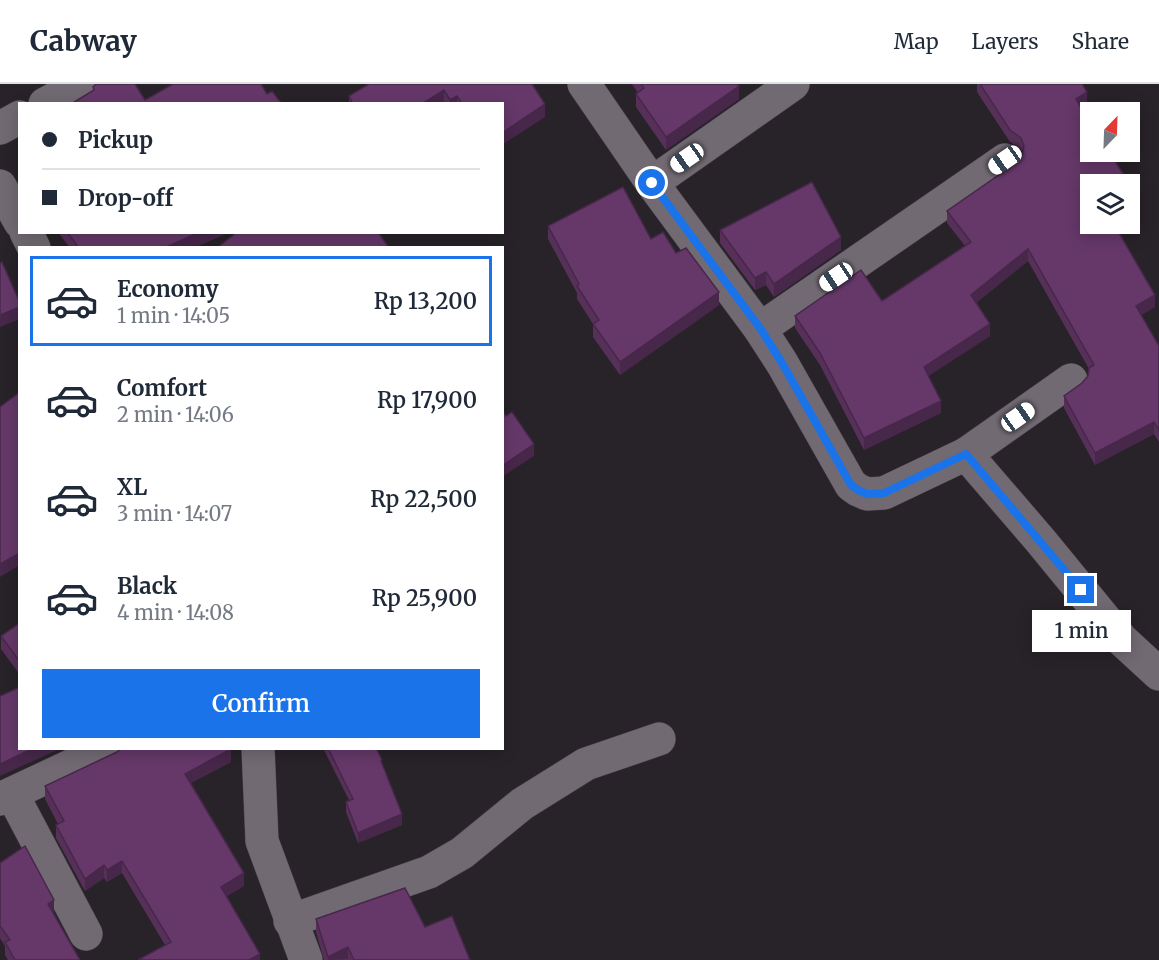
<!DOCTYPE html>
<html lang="en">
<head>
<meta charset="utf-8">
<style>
	body { margin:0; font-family:Merriweather,serif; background:#f2f2f3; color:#1f2937; height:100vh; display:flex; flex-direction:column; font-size:22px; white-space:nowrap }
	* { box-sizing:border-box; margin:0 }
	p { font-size:20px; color:#747a83 }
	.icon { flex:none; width:33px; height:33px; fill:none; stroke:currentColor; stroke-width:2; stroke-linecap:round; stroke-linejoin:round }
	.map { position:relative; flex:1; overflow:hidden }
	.details { position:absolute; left:18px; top:162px; width:486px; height:504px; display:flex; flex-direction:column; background:#fff; border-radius:0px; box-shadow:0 3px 15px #0003 }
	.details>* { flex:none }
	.guide { position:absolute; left:18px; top:18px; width:486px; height:132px; border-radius:0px; box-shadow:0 3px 15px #0003; display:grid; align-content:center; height:132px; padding:0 24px; background:#fff }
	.needle { width:39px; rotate:23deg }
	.fabs { position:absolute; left:1080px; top:18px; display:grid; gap:12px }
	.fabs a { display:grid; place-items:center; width:60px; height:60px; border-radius:0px; background:#fff; box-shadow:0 3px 15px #0003; font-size:30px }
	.end { position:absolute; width:27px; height:27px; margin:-14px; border:8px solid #1a73e8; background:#fff; box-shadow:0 0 0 3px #fff }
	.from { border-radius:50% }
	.bubble { position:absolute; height:42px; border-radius:0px; background:#fff; box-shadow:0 3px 15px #0003; font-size:20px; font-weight:600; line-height:42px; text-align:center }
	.car { position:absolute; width:18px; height:36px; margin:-18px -9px; border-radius:8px; box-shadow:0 0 4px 2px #0007; background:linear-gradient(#fff 24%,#345 0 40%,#fff 0 76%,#345 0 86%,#fff 0) }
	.guide b { display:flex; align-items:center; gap:21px; height:57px; font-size:22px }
	.guide b+b { border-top:2px solid #e0e1e3 }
	.guide i { width:15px; height:15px; background:#1f2937 }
	ul { padding:10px 0 0; list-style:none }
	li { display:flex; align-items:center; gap:18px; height:90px; margin:0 12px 9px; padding:0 12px; border:3px solid transparent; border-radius:0px }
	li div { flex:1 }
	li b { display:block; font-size:22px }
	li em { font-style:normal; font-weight:600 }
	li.current { border-color:#1a73e8 }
	li>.icon { width:54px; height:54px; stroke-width:1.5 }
	.button { display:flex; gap:12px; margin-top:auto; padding:12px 24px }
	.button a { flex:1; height:69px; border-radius:0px; background:#1a73e8; color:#fff; font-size:24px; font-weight:600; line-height:69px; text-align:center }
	header { display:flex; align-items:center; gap:36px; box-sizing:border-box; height:84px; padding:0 30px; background:#fff; border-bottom:2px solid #e0e1e3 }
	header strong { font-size:28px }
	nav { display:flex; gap:33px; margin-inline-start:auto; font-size:21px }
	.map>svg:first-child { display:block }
</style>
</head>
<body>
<header>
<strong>Cabway</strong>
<nav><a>Map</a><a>Layers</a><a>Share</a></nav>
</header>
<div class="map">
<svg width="1159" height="876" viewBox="0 0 1159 876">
	<rect width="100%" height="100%" fill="#282229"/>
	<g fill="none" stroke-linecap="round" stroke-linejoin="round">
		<g stroke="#464046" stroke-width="34">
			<g id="minor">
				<polyline points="584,0 652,99 760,245 782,279 851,401 858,406 867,410 884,409 966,370 1071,296"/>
				<polyline points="45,20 82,0"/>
				<polyline points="0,44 20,33"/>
				<polyline points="652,99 793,0"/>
				<polyline points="0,102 20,138"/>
				<polyline points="26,148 34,164"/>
				<polyline points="760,245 1005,76"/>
				<polyline points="966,370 1040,456 1122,556 1159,590"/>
				<polyline points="258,664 262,757 306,876"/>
				<polyline points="12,710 86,850"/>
				<polyline points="0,715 109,664"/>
				<polyline points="290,837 429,788 462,769 522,720 586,680 659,655"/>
			</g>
		</g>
		<use href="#minor" stroke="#726a73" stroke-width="33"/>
	</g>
	<g fill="#57305a">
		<polygon points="532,0 545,33 502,20 445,20 444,18 442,20 349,20 349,12"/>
		<polygon points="632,0 737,0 739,15 666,66 636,23 636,10 638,9"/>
		<polygon points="977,0 1082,0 1087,20 1081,24 1137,123 1090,100 1155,223 1141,231 1159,262 1159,358 1154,350 1095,381 1064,324 1064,312 1082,299 1088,292 1089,285 1028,177 976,219 990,252 928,292 941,329 864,366 820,281 795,244 795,232 882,217 965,162 947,139 947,127 1016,79 1022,70 1021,66 1010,58 977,8"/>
		<polygon points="548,142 651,155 676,169 719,221 620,291 593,253 593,240 577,215 577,209 548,155"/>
		<polygon points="720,146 841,166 774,213 766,201 755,206 720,159"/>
		<polygon points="58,148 230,148 193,164 70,164"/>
		<polygon points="20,539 20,591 1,565 1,552"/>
		<polygon points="323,664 376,664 402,741 358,759 346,728 346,718 349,716"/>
		<polygon points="117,668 231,678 191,699 244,802 226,812 260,876 165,861 122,789 107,798 104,794 85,807 56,754 56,741 58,740 45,715 45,702"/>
		<polygon points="0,779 54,829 53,829 80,876 8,876 5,871 5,862 0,854"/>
		<polygon points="316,835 425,843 470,876 324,876 316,848"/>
	</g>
	<g fill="#47274a">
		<polygon points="739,2 739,15 666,66 666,53"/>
		<polygon points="444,6 444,18 442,20 422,20"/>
		<polygon points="1087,8 1087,20 1076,27 1076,15"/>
		<polygon points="457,12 457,20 450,20 450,16"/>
		<polygon points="545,20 545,33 502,61 502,49"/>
		<polygon points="1137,111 1137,123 1130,128 1130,116"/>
		<polygon points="200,148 230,148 193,164 164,164"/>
		<polygon points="841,153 841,166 774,213 774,200"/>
		<polygon points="1028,165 1028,177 971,223 971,211"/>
		<polygon points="766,188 766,201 755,206 755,194"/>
		<polygon points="719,208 719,221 620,291 620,278"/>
		<polygon points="1155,211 1155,223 1136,234 1136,222"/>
		<polygon points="20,223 20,235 0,243 0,231"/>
		<polygon points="990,240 990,252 924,295 924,283"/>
		<polygon points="941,317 941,329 864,366 864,354"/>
		<polygon points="1154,338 1154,350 1095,381 1095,369"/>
		<polygon points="534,360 534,372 502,393 502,382"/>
		<polygon points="20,469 20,481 0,493 0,480"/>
		<polygon points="34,664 62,664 0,692 0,680"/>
		<polygon points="231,665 231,678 185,702 185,690"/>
		<polygon points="402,730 402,741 358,759 358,749"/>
		<polygon points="122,777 122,789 107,798 107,786"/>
		<polygon points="104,781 104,794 85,807 85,795"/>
		<polygon points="244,789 244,802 221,816 221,803"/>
		<polygon points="54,816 54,829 48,833 48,820"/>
		<polygon points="348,863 348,875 328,876 328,873"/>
		<polygon points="260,870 260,876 249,876"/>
	</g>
	<g fill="#653869" stroke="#47274a" stroke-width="1.5">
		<polygon points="96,0 135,0 145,16 173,0 261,0 267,10 272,7 282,20 71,20 94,6 93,3"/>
		<polygon points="369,0 532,0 545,20 502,49 502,20 462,20 457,12 450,16 444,6 422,20 353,20 349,12"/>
		<polygon points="641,0 737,0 739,2 666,53 636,10 644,4"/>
		<polygon points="980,0 1082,0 1087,8 1076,15 1090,39 1090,68 1109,68 1137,111 1130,116 1130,100 1090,100 1090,140 1114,140 1155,211 1136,222 1159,262 1159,346 1154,338 1095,369 1064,312 1082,299 1088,292 1089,284 1094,281 1028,165 971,211 990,240 924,283 941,317 864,354 820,269 795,232 861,186 882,217 971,158 947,127 1016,79 1022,71 1024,62 1021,54 1010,46"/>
		<polygon points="812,98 841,153 774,200 766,188 755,194 720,146"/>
		<polygon points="623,103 651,155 663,148 676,169 686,164 719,208 620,278 593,240 599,236 577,202 579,200 548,142"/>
		<polygon points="67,148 200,148 164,164 79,164"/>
		<polygon points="237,148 378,148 389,164 217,164"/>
		<polygon points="2,178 20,219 20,223 0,231 0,179"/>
		<polygon points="20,308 20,469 0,480 0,323"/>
		<polygon points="502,327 506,332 512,328 534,360 502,382"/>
		<polygon points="20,539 20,578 1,552"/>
		<polygon points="20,603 20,664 34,664 0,680 0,612"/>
		<polygon points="122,664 230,664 231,665 185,690 244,789 221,803 260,870 249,876 138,876 171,858 122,777 107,786 104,781 85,795 56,741 64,737 45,702 117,668"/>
		<polygon points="328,664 376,664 382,676 381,677 402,730 358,749 346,718 353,715"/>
		<polygon points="25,762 54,816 48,820 80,876 15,876 5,858 10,856 0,842 0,779"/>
		<polygon points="405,804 425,843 452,832 470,876 354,876 348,863 328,873 316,835"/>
	</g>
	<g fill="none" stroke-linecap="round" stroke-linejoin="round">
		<polyline stroke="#1a73e8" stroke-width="8" points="652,99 760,244 782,279 851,401 858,406 867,410 884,409 966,370 1081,506"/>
	</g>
</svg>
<div class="fabs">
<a><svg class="needle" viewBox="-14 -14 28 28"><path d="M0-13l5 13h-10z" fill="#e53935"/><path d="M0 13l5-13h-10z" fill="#747a83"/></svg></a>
<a><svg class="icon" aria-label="layers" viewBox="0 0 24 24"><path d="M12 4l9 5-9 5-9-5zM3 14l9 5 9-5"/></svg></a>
</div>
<i class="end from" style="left:652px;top:99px"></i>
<i class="end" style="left:1081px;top:506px"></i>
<div class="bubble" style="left:1032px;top:526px;width:99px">1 min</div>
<i class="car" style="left:687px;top:74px;rotate:235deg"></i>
<i class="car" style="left:1005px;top:76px;rotate:235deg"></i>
<i class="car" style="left:836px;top:193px;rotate:236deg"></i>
<i class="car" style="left:1018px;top:333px;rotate:55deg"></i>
<div class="guide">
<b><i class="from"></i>Pickup</b>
<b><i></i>Drop-off</b>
</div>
<section class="details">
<ul>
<li class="current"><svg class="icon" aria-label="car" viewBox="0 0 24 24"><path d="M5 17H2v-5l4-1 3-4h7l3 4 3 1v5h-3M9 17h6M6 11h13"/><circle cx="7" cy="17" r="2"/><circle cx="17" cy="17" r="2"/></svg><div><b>Economy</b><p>1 min · 14:05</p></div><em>Rp 13,200</em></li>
<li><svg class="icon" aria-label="car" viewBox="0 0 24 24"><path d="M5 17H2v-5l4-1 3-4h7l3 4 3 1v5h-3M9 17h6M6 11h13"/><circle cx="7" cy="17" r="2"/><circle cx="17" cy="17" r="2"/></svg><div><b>Comfort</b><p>2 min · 14:06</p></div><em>Rp 17,900</em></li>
<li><svg class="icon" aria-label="car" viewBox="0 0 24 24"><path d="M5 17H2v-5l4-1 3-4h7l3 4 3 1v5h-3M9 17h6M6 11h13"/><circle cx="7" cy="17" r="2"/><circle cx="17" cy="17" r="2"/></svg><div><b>XL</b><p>3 min · 14:07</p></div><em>Rp 22,500</em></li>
<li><svg class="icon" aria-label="car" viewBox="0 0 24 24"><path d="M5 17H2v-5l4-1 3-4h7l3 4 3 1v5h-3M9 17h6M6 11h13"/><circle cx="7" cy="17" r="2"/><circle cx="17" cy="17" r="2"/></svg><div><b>Black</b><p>4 min · 14:08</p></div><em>Rp 25,900</em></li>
</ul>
<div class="button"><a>Confirm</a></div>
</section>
</div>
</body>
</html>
